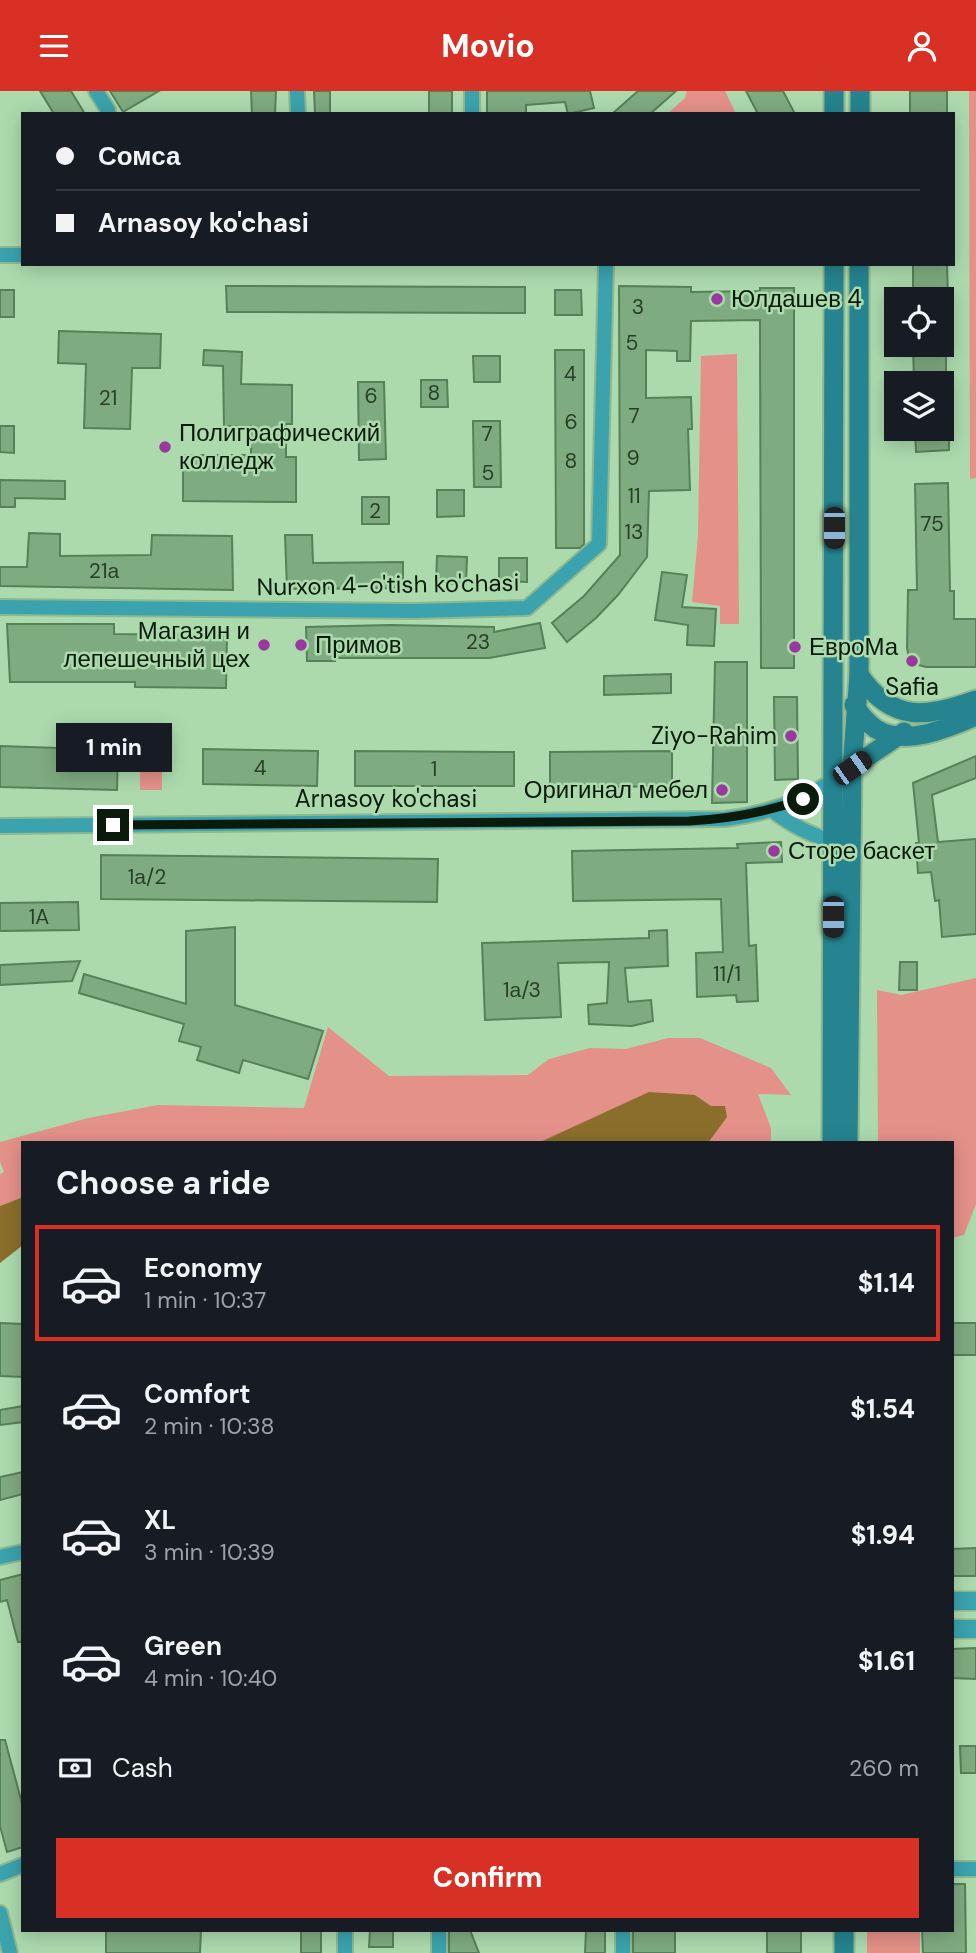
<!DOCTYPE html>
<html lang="en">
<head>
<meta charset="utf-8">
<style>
	body { margin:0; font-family:"DM Sans",sans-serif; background:#20242c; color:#f1f3f6; height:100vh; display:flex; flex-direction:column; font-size:26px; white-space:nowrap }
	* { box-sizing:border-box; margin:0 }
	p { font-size:23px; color:#9ea1a6 }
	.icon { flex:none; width:38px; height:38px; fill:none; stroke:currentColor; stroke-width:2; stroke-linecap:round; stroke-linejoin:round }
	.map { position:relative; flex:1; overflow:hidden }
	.side { position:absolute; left:21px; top:1050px; width:933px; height:791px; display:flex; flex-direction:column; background:#171b24; border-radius:0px; box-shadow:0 4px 18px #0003 }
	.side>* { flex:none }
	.guide { position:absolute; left:21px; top:21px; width:934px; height:154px; border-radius:0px; box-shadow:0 4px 18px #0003; display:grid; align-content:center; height:154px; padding:0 35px; background:#171b24 }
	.controls { position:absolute; left:884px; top:196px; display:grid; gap:14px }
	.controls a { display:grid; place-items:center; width:70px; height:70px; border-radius:0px; background:#171b24; box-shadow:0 4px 18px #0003; font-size:35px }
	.end { position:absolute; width:32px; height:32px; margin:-16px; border:9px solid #0a1b0b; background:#fff; box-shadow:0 0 0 4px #fff }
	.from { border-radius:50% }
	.bubble { position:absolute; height:49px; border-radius:0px; background:#171b24; box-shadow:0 4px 18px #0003; font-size:23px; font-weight:700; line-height:49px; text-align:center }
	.car { position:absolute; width:21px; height:42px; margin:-21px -10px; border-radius:9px; box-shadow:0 0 5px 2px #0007; background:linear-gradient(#222 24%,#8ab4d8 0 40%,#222 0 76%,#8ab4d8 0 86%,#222 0) }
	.guide b { display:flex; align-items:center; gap:24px; height:66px; font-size:26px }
	.guide b+b { border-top:2px solid #363941 }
	.guide i { width:18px; height:18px; background:#f1f3f6 }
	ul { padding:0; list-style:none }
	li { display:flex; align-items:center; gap:21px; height:116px; margin:0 14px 10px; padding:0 21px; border:4px solid transparent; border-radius:0px }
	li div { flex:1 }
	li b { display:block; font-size:26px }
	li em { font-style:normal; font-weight:700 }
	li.active { border-color:#d93025 }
	li>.icon { width:63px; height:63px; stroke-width:1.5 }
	h2 { padding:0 35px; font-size:32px; line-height:84px }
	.pay { display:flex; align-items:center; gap:18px; height:77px; padding:0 35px; font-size:26px }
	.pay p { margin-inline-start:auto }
	.button { display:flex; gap:14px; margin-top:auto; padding:14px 35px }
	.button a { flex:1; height:80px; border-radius:0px; background:#d93025; color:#fff; font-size:28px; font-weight:700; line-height:80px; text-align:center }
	header { display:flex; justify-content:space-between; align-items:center; height:91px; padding:0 35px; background:#d93025; color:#fff; font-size:32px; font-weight:700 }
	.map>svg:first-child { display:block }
</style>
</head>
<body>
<header><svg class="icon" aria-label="menu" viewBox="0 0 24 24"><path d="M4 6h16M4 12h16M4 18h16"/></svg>Movio<svg class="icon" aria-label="person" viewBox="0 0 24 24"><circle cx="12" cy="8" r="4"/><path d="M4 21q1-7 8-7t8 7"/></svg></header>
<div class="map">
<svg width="976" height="1862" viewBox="0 0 976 1862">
	<rect width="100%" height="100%" fill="#acdaad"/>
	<g fill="#e49189">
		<polygon points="687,0 725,0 736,23 667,23 685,7"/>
		<polygon points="969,0 976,0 976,387 970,388"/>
		<polygon points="737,263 739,533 720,533 720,515 692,511 698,445 701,265"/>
		<rect x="140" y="659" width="22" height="40"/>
		<polygon points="976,887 976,1113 964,1144 952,1147 952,1052 878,1052 877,899 901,904"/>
		<polygon points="328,936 389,985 528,984 549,968 590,957 626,958 668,947 700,947 771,977 791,1004 758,1003 771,1037 771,1052 708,1052 711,1046 711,1015 695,1004 575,1036 538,1052 23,1052 23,1106 0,1115 0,1083 4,1081 0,1071 0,1051 88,1027 158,1014 304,1017"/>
		<rect x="867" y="1839" width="53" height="23"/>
	</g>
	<g fill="#8b6e2c">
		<polygon points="649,1001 695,1004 711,1015 725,1015 727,1026 708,1052 538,1052"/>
		<polygon points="23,1106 23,1154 0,1172 0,1115"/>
	</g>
	<g fill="#7fab80" stroke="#578158" stroke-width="2">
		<polygon points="40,0 71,0 85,23 54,23"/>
		<polygon points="110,0 159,0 123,21"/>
		<polygon points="251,0 276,0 275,23 252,23"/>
		<polygon points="314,0 330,0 330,23 315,23"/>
		<rect x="429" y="0" width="23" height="23"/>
		<polygon points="487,0 590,0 594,17 568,23 565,11 526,14 526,23 487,23"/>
		<polygon points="638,0 676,0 650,23 612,23"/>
		<polygon points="746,0 783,0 795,23 758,23"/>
		<rect x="910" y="0" width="37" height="23"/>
		<polygon points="913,173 947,173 948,208 913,208"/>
		<polygon points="226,195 525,196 525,222 227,221"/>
		<polygon points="619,195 691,196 691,201 760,200 760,197 794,197 794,577 761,577 760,229 691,230 690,270 677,270 677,260 646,259 646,307 691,306 692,338 688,338 690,399 649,400 647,466 618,504 596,527 567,551 552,532 584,505 620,464"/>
		<rect x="0" y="199" width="14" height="27"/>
		<polygon points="555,199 581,199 582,224 555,224"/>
		<polygon points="59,240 161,243 160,277 132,277 130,338 84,337 86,273 58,272"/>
		<polygon points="913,254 946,254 946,292 914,292"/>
		<polygon points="204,259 242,261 241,293 292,294 292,333 286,333 286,366 296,366 296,411 183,410 183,364 251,364 251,335 224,335 223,275 203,274"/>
		<polygon points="555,259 584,259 584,453 580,457 556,457"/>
		<polygon points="473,265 500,265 500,291 474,291"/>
		<polygon points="421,289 447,289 448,316 421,316"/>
		<polygon points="358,291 384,291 386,368 359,369"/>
		<polygon points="473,330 500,330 501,396 474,396"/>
		<polygon points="0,335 14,335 14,362 0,361"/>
		<polygon points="915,338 949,338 949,359 916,361"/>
		<polygon points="0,389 65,390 65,408 15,407 15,416 0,416"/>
		<polygon points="948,392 950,500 954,500 954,528 976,528 976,576 926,576 915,573 909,567 907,557 908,499 917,499 915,393"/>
		<polygon points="437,399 464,399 464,425 437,426"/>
		<rect x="362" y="406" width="27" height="27"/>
		<polygon points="29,442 60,443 60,465 151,464 152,444 232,445 233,499 0,495 0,476 27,476"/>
		<polygon points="285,444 312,444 313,472 403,471 403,497 287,498"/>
		<polygon points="437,465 467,466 466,493 436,492"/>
		<polygon points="499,467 527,467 527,491 499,490"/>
		<polygon points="662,481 687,484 682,516 716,518 714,555 687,554 688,534 655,529"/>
		<polygon points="540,532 545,557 489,567 335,567 335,570 307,570 306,536 390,534 494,536 494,541"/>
		<polygon points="7,533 114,533 114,543 227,544 226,597 135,596 135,591 10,591"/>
		<polygon points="715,571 747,571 747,711 712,712"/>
		<polygon points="671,583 671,602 604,604 604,585"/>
		<polygon points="774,606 797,606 798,688 775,689"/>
		<polygon points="0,655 118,659 117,699 0,696"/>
		<polygon points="203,658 318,660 317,695 203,693"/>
		<polygon points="355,660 514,661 514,695 355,695"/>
		<polygon points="672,660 672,695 550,697 550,661"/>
		<polygon points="976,665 976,687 932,704 938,751 976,748 976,843 942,846 939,809 935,810 931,781 918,782 916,752 919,752 913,692"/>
		<polygon points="781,751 782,771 746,772 749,855 756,854 758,910 737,911 736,904 697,906 696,862 723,861 721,808 573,810 572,760 738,757 737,753"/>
		<polygon points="101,764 438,768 437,811 101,808"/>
		<polygon points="78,811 79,839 0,840 0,812"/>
		<polygon points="235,836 235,914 323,940 308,988 243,969 239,982 197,969 201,956 179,950 184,933 79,902 84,883 186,913 186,840"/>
		<polygon points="667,839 668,875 625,877 628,911 651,909 653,930 632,935 589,933 588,914 607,912 609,871 558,872 561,926 485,929 482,852 649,847 649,840"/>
		<polygon points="80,870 72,890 0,894 0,874"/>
		<polygon points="900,871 917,871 917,899 899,899"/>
		<polygon points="0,1232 23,1233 23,1286 0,1285"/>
		<rect x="952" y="1232" width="24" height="32"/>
		<polygon points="23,1315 23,1331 0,1334 0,1319"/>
		<polygon points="23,1381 23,1403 0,1409 0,1386"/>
		<polygon points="976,1457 976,1485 952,1485 952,1458"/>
		<polygon points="23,1483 23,1551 18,1551 7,1509 0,1511 0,1489"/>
		<polygon points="976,1557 976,1588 952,1587 952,1558"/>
		<polygon points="0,1649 5,1649 23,1716 23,1756 7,1761 0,1735"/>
		<polygon points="960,1655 976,1655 976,1682 961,1682"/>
		<polygon points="952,1793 965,1793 966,1862 923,1862 922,1839 952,1839"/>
		<polygon points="106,1839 201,1839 200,1862 106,1862"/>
		<rect x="301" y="1839" width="20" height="23"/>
		<polygon points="370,1839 393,1839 393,1856 369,1856"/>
		<polygon points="449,1839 470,1839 479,1862 449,1862"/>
		<polygon points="586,1839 605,1839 605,1862 585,1862"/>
		<rect x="633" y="1839" width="42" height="23"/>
		<rect x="767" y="1839" width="34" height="23"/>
	</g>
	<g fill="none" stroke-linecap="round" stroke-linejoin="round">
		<g stroke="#8fb890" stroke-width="18">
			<g id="minor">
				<polyline points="96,0 108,19 108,23"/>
				<polyline points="297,0 298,23"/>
				<polyline points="472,23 472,0"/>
				<polyline points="0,164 23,164"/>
				<polyline points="0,516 414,520 527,517 599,453 606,173"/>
				<path d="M772,719C791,734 809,744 833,750"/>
				<path d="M0,735L725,728C765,723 800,712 834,689"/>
				<polyline points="0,1466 23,1461"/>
				<polyline points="952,1778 976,1778"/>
				<polyline points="0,1783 23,1774"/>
				<polyline points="0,1822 10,1862"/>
				<polyline points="345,1862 345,1839"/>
				<polyline points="439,1862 439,1839"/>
				<polyline points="623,1862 623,1839"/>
			</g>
		</g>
		<g stroke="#8fb890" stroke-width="21">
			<g id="tertiary">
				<polyline points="952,1510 976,1510"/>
				<polyline points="952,1538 976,1538"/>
			</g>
		</g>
		<g stroke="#8fb890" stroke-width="23">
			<g id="secondary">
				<polyline points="834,23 834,0"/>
				<polyline points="860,23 860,0"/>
				<path d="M859,584C893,633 927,626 976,609"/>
				<path d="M854,614C860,623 867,632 876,638C905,656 948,637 976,625"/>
				<polyline points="845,681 904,641"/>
				<polyline points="832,1052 834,173"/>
				<polyline points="848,1052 852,677 859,584 859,173"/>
				<polyline points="844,1862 844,1839"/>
			</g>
		</g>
		<use href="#minor" stroke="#3aa3ae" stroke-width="14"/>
		<use href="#tertiary" stroke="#3aa3ae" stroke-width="18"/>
		<use href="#secondary" stroke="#25848f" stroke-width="19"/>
	</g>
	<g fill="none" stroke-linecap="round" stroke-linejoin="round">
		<path stroke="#0a1b0b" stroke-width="9" d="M113,734L689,730C730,728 765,722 803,708"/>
	</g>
	<g fill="#99389f" stroke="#acdaad" stroke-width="2.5">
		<circle cx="717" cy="208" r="7"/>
		<circle cx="165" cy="356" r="7"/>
		<circle cx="264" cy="554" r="7"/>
		<circle cx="301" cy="554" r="7"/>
		<circle cx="795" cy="556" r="7"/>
		<circle cx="912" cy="570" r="7"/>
		<circle cx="791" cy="645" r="7"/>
		<circle cx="722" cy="699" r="7"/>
		<circle cx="774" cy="760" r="7"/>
	</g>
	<g text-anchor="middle" stroke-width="5" stroke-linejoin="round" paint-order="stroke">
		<g font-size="21" fill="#273f28">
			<text x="638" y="223">3</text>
			<text x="632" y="259">5</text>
			<text x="570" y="290">4</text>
			<text x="434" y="309">8</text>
			<text x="371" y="312">6</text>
			<text x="108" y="314">21</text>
			<text x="634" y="332">7</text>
			<text x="571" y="338">6</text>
			<text x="487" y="350">7</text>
			<text x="633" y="374">9</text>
			<text x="571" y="377">8</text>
			<text x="488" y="389">5</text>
			<text x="634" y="412">11</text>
			<text x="375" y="427">2</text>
			<text x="932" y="440">75</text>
			<text x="634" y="448">13</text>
			<text x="104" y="487">21а</text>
			<text x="478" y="558">23</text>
			<text x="260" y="684">4</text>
			<text x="434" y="685">1</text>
			<text x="147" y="793">1а/2</text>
			<text x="39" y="833">1A</text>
			<text x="727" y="890">11/1</text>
			<text x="522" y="906">1а/3</text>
		</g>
		<g font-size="24" fill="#0a1b0b" stroke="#acdaad" text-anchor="start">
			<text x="731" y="216">Юлдашев 4</text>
			<text x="179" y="350">Полиграфический<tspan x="179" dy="28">колледж</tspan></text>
			<text x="250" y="548" text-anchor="end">Магазин и<tspan x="250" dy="28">лепешечный цех</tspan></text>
			<text x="315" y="562">Примов</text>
			<text x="809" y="564">ЕвроМа</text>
			<text x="912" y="604" text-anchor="middle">Safia</text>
			<text x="777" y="653" text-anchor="end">Ziyo-Rahim</text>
			<text x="708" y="707" text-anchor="end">Оригинал мебел</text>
			<text x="788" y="768">Сторе баскет</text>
		</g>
		<g font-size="24" fill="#0a1b0b" stroke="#acdaad">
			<text transform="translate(388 494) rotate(-1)" y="8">Nurxon 4-o'tish ko'chasi</text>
			<text x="386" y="716">Arnasoy ko'chasi</text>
		</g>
	</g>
</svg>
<div class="controls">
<a><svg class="icon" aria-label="locate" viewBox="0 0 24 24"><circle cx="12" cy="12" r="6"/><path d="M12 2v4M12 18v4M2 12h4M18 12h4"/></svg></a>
<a><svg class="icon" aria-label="layers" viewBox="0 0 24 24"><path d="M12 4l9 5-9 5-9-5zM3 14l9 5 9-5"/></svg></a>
</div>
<i class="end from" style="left:803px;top:708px"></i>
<i class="end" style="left:113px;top:734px"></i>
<div class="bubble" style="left:56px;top:632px;width:116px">1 min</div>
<i class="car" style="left:834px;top:437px;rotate:180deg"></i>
<i class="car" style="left:852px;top:677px;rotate:55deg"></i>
<i class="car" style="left:833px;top:826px;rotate:180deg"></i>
<div class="guide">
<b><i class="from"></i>Сомса</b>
<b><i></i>Arnasoy ko'chasi</b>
</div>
<section class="side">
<h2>Choose a ride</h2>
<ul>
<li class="active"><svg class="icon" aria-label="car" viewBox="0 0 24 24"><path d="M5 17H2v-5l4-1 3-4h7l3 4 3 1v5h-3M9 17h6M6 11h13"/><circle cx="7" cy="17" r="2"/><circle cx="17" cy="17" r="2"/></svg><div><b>Economy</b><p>1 min · 10:37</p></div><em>$1.14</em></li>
<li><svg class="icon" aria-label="car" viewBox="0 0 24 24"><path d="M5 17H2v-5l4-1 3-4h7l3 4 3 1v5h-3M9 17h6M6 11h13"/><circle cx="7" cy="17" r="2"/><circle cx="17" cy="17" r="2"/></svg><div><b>Comfort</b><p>2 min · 10:38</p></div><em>$1.54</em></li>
<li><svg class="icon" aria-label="car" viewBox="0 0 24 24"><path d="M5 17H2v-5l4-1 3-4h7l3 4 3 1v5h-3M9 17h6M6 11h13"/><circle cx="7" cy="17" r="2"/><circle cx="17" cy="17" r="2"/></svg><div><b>XL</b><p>3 min · 10:39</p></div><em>$1.94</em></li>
<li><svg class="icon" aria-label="car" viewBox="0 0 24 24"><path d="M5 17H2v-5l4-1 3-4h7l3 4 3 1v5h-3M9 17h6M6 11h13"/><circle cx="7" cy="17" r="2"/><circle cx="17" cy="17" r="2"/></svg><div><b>Green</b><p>4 min · 10:40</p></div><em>$1.61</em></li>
</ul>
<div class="pay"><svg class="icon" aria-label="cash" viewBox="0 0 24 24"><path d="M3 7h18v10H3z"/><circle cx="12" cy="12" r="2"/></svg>Cash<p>260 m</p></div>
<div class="button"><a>Confirm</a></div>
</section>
</div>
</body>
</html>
